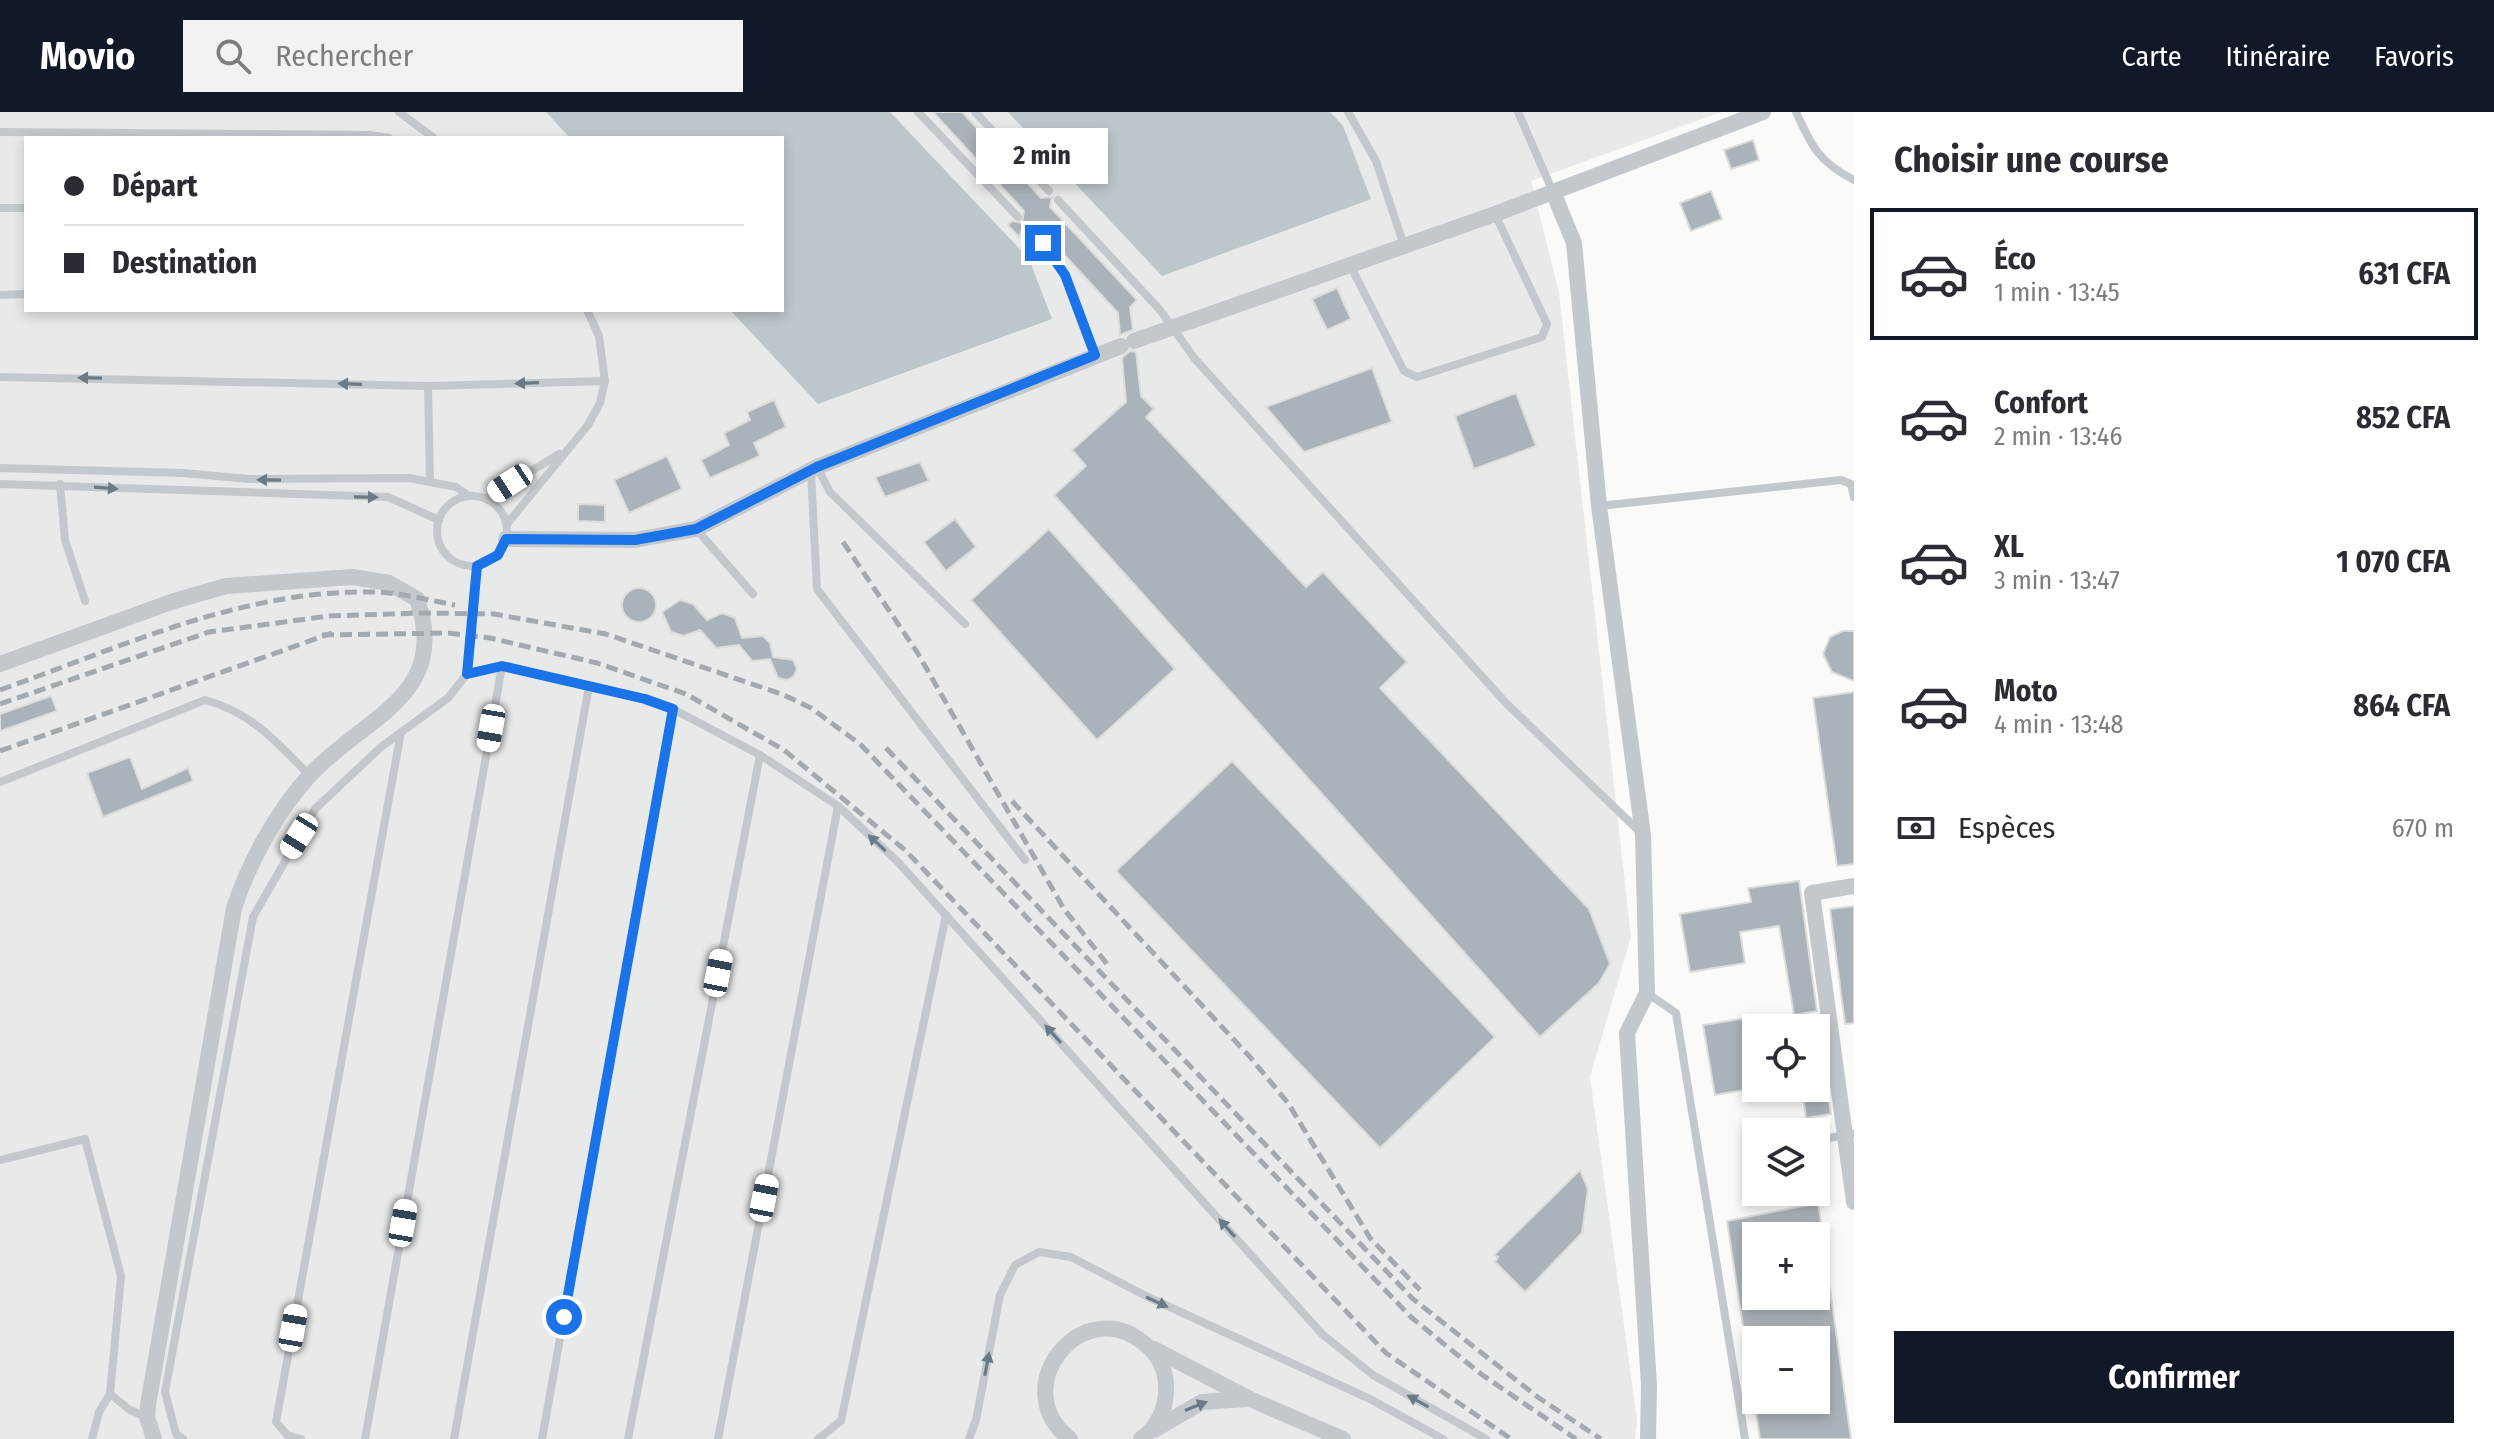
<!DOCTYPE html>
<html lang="fr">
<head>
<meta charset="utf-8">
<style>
	body { margin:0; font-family:"Fira Sans Condensed",sans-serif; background:#f2f2f3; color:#2b2b33; height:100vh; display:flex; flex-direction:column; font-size:30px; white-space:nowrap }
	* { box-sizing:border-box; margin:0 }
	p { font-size:26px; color:#7c7c81 }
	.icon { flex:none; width:44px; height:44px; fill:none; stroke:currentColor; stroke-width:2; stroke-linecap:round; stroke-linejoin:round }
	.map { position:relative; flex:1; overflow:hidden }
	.side { display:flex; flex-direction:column; background:#fff; width:640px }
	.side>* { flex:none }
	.banner { position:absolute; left:24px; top:24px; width:760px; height:176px; border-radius:0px; box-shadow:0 4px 12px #0003; display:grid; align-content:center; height:176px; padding:0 40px; background:#fff }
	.fabs { position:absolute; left:1742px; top:902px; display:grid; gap:16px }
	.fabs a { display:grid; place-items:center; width:88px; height:88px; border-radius:0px; background:#fff; box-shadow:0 4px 12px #0003; font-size:40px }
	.end { position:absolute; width:36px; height:36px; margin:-18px; border:10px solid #1a73e8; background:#fff; box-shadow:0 0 0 4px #fff }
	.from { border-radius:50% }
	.bubble { position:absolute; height:56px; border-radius:0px; background:#fff; box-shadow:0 4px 12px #0003; font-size:26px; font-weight:700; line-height:56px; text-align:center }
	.car { position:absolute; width:24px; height:48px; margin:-24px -12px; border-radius:10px; box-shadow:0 0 6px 2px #0007; background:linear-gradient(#fff 24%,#345 0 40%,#fff 0 76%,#345 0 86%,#fff 0) }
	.banner b { display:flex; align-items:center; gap:28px; height:76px; font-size:30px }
	.banner b+b { border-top:2px solid #e1e1e2 }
	.banner i { width:20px; height:20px; background:#2b2b33 }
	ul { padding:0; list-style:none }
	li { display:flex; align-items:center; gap:24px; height:132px; margin:0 16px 12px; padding:0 24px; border:4px solid transparent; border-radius:0px }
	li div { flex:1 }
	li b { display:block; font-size:30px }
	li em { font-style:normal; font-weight:700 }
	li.active { border-color:#111827 }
	li>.icon { width:72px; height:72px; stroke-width:1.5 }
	h2 { padding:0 40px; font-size:36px; line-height:96px }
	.pay { display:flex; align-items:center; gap:20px; height:88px; padding:0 40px; font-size:30px }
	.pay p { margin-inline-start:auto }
	.button { display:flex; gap:16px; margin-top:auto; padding:16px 40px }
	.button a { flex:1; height:92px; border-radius:0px; background:#111827; color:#fff; font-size:32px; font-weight:700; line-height:92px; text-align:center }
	header { display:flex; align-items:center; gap:48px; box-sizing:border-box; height:112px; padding:0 40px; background:#111827; color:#fff }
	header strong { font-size:38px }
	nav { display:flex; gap:44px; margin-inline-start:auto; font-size:28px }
	.search { width:560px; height:72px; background:#f2f2f3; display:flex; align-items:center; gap:20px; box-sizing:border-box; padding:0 28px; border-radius:0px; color:#7c7c81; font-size:30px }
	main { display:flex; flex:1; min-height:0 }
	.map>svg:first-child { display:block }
</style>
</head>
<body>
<header>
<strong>Movio</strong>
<div class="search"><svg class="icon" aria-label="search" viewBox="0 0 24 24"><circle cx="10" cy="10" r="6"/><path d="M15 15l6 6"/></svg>Rechercher</div>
<nav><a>Carte</a><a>Itinéraire</a><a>Favoris</a></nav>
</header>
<main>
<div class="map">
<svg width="1854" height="1327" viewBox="0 0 1854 1327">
	<rect width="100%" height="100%" fill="#fafaf8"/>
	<path fill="#e8e9e9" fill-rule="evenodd" d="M0,0H1721L1531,69L1559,181L1631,825L1590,965L1637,1308L1635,1327H0ZM26,26H782V198H26Z"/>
	<g fill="#bbc7cb">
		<polygon points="546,0 890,0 1029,147 1052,207 818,292 730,198 782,198 782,26 570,26"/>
		<polygon points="1008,0 1330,0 1343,14 1371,87 1162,164"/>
	</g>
	<g fill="#aab3b9" stroke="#dcdcda" stroke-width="2">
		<polygon points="933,0 962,0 1041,86 1052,85 1050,95 1137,188 1130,195 1133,218 1120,223 1118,201 1035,111 1024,112 1019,125 1008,113 1012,109 1022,111 1024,99"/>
		<polygon points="1753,28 1759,48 1731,57 1724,38"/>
		<polygon points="1711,79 1722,107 1691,119 1680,91"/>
		<polygon points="1337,176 1351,207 1327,218 1312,187"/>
		<polygon points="1130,239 1136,240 1141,284 1154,297 1146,305 1306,475 1323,460 1407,550 1380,576 1589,797 1610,852 1599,871 1540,925 1054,383 1086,354 1072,338 1126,290 1122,246"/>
		<polygon points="1372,256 1392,310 1304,340 1266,295"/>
		<polygon points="1516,281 1536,334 1474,357 1455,304"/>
		<polygon points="774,288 786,315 754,331 760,344 710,366 701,348 729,333 724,321 750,308 747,300"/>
		<polygon points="667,344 682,377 629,401 614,368"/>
		<polygon points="920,350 929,369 885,385 875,365"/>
		<polygon points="578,392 605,393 605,410 578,409"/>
		<polygon points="955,407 976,435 946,459 924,430"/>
		<polygon points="1049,417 1175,557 1097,628 971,488"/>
		<circle cx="639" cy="493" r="17"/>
		<polygon points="680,488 693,492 707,508 722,501 735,506 742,526 763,524 770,531 773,545 793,548 797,556 794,564 787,568 778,566 770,547 752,549 739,533 716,536 700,518 684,524 671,520 662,500"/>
		<polygon points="1843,519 1854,519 1854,569 1832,560 1823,542 1830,525"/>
		<polygon points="1854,580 1854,752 1837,754 1813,586"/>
		<polygon points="51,584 57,599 0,619 0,602"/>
		<polygon points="130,645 142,677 188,656 193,669 103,705 87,661"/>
		<polygon points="1232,649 1495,925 1380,1036 1116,759"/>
		<polygon points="1799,769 1817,899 1794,903 1779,814 1740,820 1745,851 1690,860 1680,802 1751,790 1748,776"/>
		<polygon points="1854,794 1854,911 1845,912 1830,797"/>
		<polygon points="1747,906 1756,976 1715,983 1703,913"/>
		<polygon points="1816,932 1821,932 1831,1002 1806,1006 1802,976 1816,976"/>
		<polygon points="1580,1058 1588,1077 1582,1121 1525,1180 1495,1150 1498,1145 1494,1143"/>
		<polygon points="1818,1091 1823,1124 1756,1124 1756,1184 1816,1184 1816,1135 1824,1134 1851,1327 1760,1327 1754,1288 1816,1288 1816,1228 1745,1228 1727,1109"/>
	</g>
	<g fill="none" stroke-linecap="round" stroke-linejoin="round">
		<g stroke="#c3c8cc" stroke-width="8">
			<polyline points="399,0 434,26"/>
			<polyline points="918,0 1018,105"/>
			<polyline points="975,0 1049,79"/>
			<polyline points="1348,0 1376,49 1404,134"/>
			<polyline points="1518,0 1553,80"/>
			<path d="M1796,0C1812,35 1819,50 1854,68"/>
			<polyline points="0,20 369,23 389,26"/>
			<polyline points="1058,88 1160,198 1195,247 1506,591 1639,719"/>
			<polyline points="0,96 26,96"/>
			<polyline points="1029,117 1065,163 1095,243"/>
			<polyline points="1350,153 1404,259 1417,265 1542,225 1547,212 1495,102"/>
			<polyline points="0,183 26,182"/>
			<polyline points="0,265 428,274 605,269"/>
			<polyline points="428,274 430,369"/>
			<polyline points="817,355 830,380 965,512"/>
			<polyline points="0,356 183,361 249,367 409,366 456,375 469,384"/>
			<polyline points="811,360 817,477 1025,748"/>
			<polyline points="0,372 388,385 439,408"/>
			<polyline points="60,372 65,428 85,489"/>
			<circle cx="472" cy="419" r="35"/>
			<polyline points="486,387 559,342"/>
			<polyline points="1599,394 1841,368 1851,372 1854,385"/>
			<polyline points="507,412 588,313 600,291 605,269 599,224 587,198"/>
			<polyline points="696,417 753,482"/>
			<polyline points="467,562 477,454"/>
			<path d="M0,670L205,588C251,600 278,631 310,664"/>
			<polyline points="1647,881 1676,901 1745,1327"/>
			<polyline points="1816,1028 1854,1022"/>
			<polyline points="0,1048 85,1027 121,1164 110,1282 130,1298 147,1305"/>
			<polyline points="92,1327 99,1300 110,1282"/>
			<polyline points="183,1327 176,1322 165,1280 253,805 315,697 381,635 448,586 467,562 502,554 645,587 673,597 760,643 838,694 898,750 1322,1222 1373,1263 1486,1327"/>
			<polyline points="301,1327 287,1323 276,1310 401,620"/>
			<polyline points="365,1327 502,554"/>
			<polyline points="454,1327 589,574"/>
			<polyline points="542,1327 673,597"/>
			<polyline points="628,1327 760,643"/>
			<polyline points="718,1327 838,694"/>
			<polyline points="818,1327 841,1309 946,803"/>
			<polyline points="969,1327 976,1308 1000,1183 1015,1153 1039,1140 1071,1145 1148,1185 1370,1287 1443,1327"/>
		</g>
		<g stroke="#c3c8cc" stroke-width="16">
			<polyline points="1553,80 1574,131 1599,394 1643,723 1647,881 1627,921 1649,1273 1648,1327"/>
			<polyline points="1134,229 1495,102 1763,0"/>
			<polyline points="506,427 635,428 696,417 817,355 1121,234"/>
			<path d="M0,552L174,489L226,474L353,465L389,471L417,487C451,584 365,604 310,663C277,699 249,750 234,796L148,1293L147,1305L154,1327"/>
			<polyline points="1854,774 1812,781 1854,1090"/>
			<polyline points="1154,1237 1252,1288 1343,1327"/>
			<polyline points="1154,1318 1202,1290 1246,1287"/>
			<path d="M1070,1327C1004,1275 1084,1179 1145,1232C1158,1242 1166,1258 1166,1274C1167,1295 1158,1315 1141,1327"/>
		</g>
		<g stroke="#a2aab0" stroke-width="5" stroke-dasharray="12 6" stroke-linecap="butt">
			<polyline points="843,430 917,540 1064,797 1107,852"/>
			<polyline points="322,523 448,521 490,526 597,551 686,582 784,638 905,738 1386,1241 1511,1327"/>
			<path d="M0,578C119,536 241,478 370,480C399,480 427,488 455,493"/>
			<polyline points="0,592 209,520 329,504 422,501 494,502 606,522 784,583 811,596 860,632 1412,1206 1481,1262 1576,1327"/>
			<polyline points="886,636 1413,1187 1539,1286 1601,1327"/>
			<polyline points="0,639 332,521"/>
			<polyline points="1012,689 1250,945 1288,991 1370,1126 1420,1178"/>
		</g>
	</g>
	<defs><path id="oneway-solid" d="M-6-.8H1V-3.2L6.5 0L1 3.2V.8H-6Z" transform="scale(2)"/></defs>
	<g fill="#6a7a87">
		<use href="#oneway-solid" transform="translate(90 266) rotate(-179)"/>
		<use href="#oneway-solid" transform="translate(527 271) rotate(178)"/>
		<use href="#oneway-solid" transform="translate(350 272) rotate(-178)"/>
		<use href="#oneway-solid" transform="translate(269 368) rotate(-179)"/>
		<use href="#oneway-solid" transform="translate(106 376) rotate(4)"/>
		<use href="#oneway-solid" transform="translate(366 385) rotate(1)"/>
		<use href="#oneway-solid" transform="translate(877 731) rotate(-137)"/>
		<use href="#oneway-solid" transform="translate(1053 922) rotate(-132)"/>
		<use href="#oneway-solid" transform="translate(1227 1116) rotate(-132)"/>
		<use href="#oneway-solid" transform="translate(1157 1190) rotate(25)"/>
		<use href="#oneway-solid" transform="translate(987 1252) rotate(-79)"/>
		<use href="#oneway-solid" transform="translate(1418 1289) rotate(-151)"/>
		<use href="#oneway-solid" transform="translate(1196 1294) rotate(-22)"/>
	</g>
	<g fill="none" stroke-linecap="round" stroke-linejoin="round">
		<polyline stroke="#1a73e8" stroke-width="10" points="564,1205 673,597 645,587 502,554 467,562 477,454 498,443 506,427 635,428 696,417 817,355 1095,243 1065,163 1043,131"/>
	</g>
</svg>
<div class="fabs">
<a><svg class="icon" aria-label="locate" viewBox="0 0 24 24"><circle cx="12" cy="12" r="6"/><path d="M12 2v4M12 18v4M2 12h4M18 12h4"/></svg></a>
<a><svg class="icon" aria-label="layers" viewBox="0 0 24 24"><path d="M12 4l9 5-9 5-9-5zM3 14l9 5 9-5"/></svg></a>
<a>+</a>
<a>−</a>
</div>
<i class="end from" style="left:564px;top:1205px"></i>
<i class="end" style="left:1043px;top:131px"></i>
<div class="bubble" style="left:976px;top:16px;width:132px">2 min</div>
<i class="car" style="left:510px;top:371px;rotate:237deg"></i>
<i class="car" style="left:491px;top:616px;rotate:190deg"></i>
<i class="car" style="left:299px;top:724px;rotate:212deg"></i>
<i class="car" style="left:718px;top:861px;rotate:11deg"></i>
<i class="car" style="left:764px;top:1086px;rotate:11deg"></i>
<i class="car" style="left:403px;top:1111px;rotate:10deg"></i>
<i class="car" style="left:293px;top:1216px;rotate:10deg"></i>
<div class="banner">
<b><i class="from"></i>Départ</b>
<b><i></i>Destination</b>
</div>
</div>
<section class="side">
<h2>Choisir une course</h2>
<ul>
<li class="active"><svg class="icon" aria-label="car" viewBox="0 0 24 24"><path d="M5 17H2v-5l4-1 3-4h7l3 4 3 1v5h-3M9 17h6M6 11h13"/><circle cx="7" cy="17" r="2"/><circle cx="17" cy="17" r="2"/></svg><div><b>Éco</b><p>1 min · 13:45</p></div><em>631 CFA</em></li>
<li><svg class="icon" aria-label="car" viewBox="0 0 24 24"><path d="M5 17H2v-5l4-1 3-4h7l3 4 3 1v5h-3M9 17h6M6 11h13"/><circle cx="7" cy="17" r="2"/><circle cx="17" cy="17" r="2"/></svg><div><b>Confort</b><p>2 min · 13:46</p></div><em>852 CFA</em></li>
<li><svg class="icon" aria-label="car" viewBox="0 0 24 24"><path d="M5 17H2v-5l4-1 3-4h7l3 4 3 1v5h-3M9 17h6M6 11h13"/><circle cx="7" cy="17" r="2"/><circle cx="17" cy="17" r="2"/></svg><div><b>XL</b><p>3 min · 13:47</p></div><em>1 070 CFA</em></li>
<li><svg class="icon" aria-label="car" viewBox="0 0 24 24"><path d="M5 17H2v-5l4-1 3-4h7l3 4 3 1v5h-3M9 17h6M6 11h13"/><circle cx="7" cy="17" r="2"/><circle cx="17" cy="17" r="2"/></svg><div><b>Moto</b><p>4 min · 13:48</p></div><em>864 CFA</em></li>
</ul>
<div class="pay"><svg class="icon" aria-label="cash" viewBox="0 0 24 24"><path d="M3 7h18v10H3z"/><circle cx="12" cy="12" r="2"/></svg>Espèces<p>670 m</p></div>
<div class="button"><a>Confirmer</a></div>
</section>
</main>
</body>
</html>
